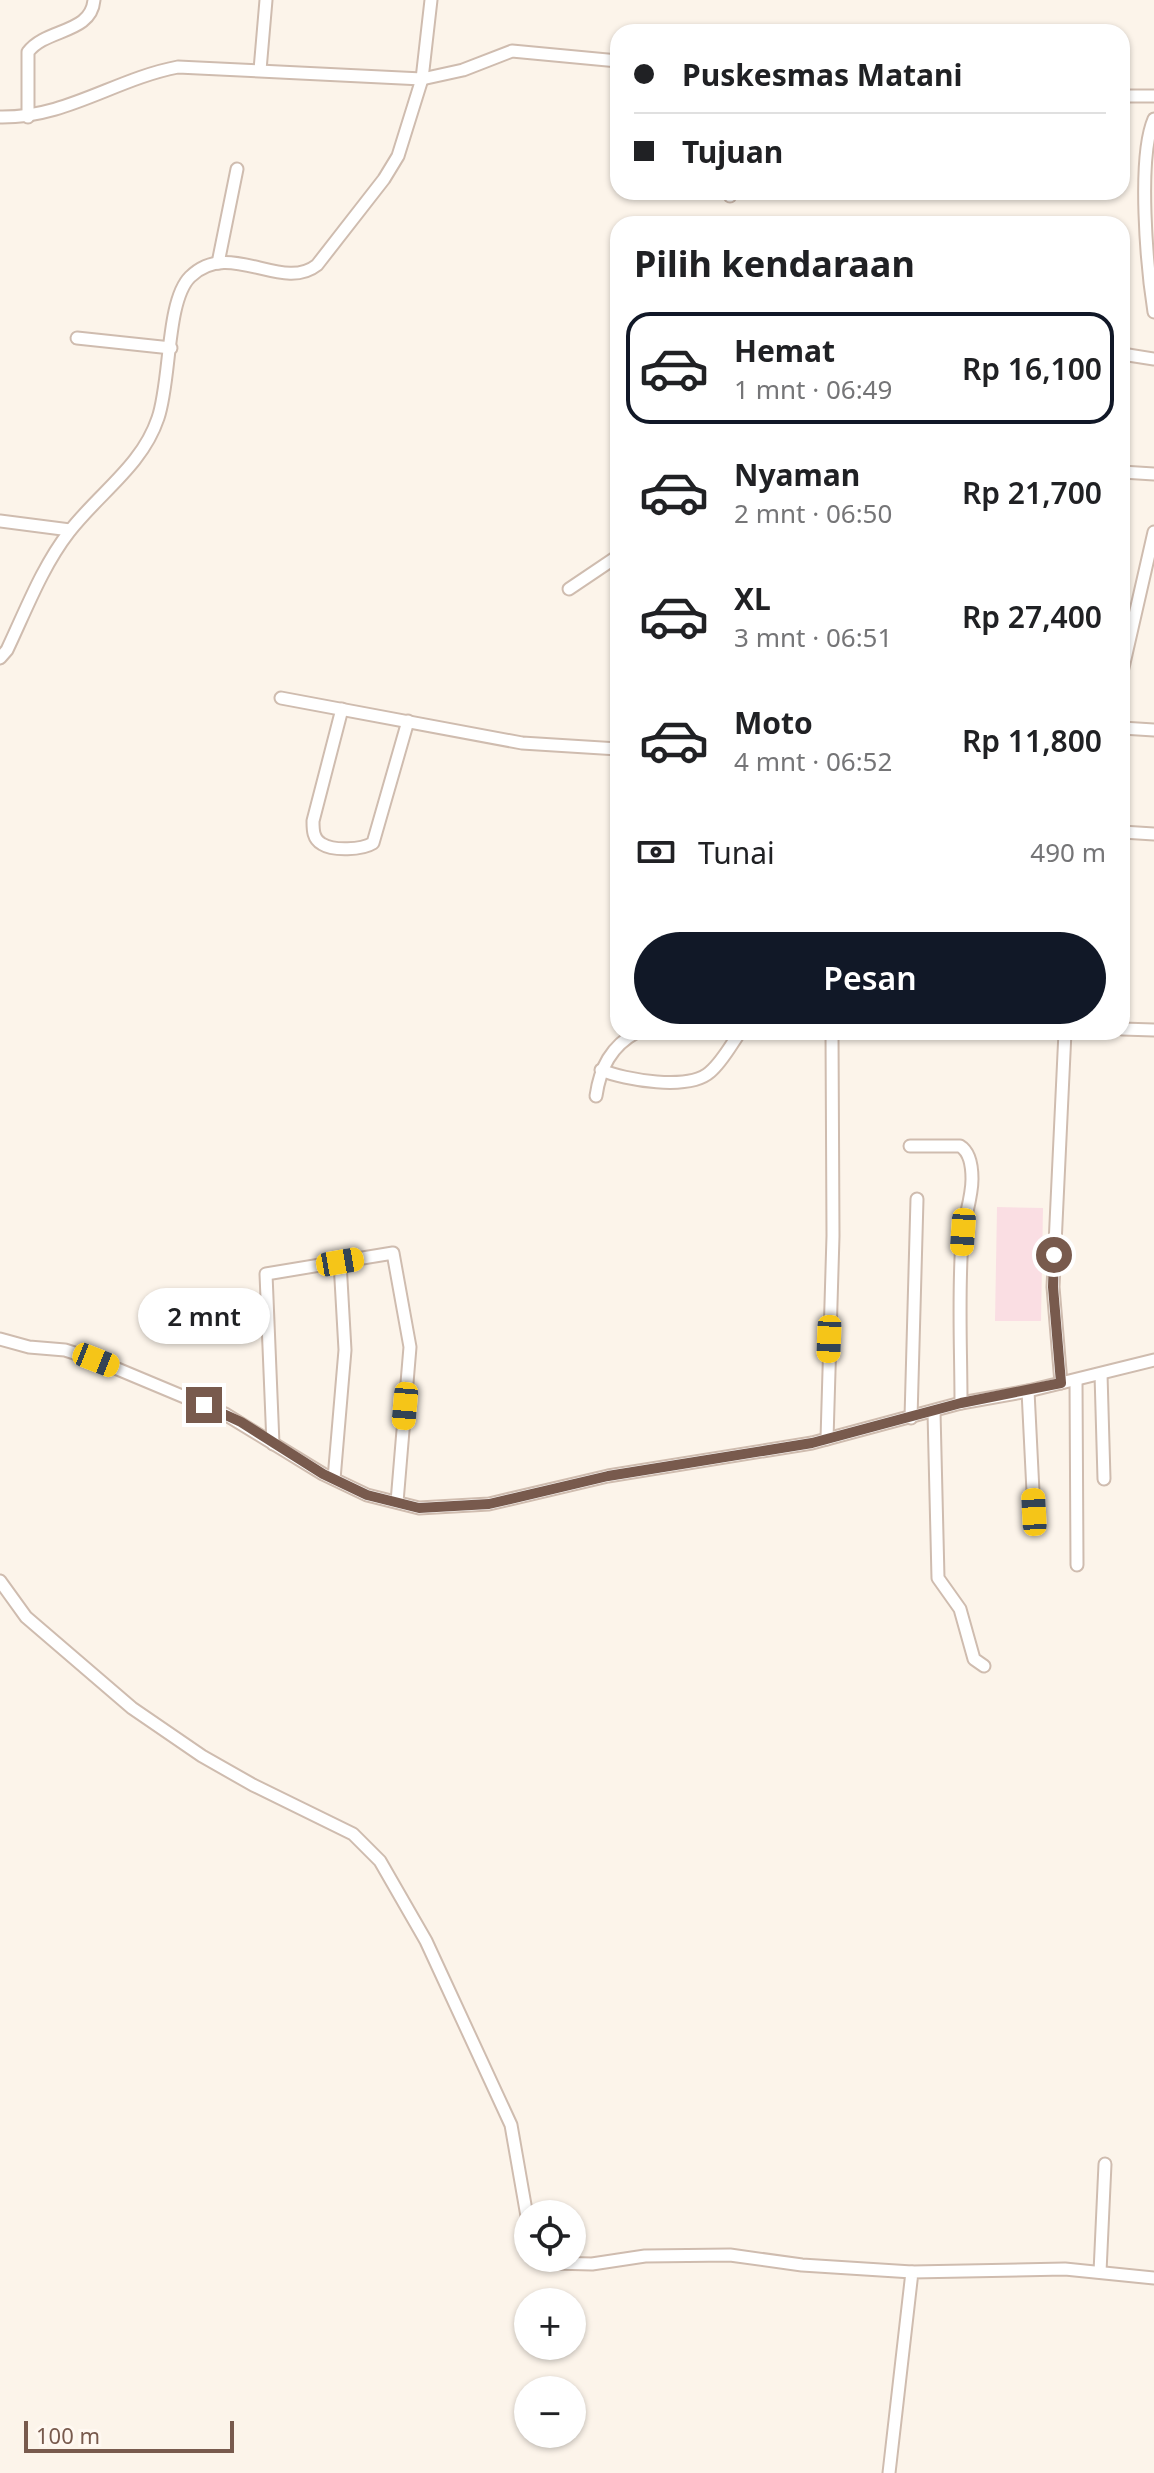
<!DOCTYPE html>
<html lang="id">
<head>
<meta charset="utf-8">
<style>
	body { margin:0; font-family:"Noto Sans",sans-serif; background:#f6f6f6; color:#202124; height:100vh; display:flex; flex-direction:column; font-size:30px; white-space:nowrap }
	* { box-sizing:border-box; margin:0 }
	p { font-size:26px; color:#757577 }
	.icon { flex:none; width:44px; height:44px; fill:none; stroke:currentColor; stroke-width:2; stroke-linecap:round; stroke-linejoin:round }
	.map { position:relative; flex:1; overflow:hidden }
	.details { position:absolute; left:610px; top:216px; width:520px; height:824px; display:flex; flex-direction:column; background:#fff; border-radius:24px; box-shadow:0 2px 6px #0004 }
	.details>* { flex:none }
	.top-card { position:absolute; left:610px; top:24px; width:520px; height:176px; border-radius:24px; box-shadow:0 2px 6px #0004; display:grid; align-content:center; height:176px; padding:0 24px; background:#fff }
	.fabs { position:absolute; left:514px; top:2200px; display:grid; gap:16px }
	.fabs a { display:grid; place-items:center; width:72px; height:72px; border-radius:50%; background:#fff; box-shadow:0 2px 6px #0004; font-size:40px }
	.scale { position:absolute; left:24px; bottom:20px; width:210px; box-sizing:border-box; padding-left:8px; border:4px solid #785a4d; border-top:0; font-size:22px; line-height:28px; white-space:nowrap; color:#785a4d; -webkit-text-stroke:6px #fff8f1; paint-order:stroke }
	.end { position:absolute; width:36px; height:36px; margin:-18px; border:10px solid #785a4d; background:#fff; box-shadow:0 0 0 4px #fff }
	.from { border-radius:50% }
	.bubble { position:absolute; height:56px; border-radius:28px; background:#fff; box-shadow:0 2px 6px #0004; font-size:26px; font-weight:600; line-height:56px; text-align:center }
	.car { position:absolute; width:24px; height:48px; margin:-24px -12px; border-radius:10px; box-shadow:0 0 6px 2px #0007; background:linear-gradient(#f5c518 24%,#345 0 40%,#f5c518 0 76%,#345 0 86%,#f5c518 0) }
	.top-card b { display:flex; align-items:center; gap:28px; height:76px; font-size:30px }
	.top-card b+b { border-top:2px solid #e0e0e0 }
	.top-card i { width:20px; height:20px; background:#202124 }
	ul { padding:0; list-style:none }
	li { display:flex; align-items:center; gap:24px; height:112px; margin:0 16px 12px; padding:0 8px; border:4px solid transparent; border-radius:24px }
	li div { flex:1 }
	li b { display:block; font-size:30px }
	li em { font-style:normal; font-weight:600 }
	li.selected { border-color:#111827 }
	li>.icon { width:72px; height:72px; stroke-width:1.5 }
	h2 { padding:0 24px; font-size:36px; line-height:96px }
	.pay { display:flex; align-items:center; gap:20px; height:88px; padding:0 24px; font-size:30px }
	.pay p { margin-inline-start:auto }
	.cta { display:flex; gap:16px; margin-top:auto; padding:16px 24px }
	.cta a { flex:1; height:92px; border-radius:48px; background:#111827; color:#fff; font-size:32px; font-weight:600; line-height:92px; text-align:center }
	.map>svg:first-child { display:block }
</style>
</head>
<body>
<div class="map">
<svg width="1154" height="2473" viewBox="0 0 1154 2473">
	<rect width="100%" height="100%" fill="#fcf4ea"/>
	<polygon fill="#fadee3" points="997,1207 1043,1208 1041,1321 995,1321"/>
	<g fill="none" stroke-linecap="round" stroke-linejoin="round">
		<g stroke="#cfbcaf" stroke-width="15">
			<g id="street">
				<polyline points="260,70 266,0"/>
				<polyline points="1122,96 1154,96"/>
				<path d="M0,117C66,118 115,79 178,67L422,79L463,70L512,51L618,61"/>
				<path d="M28,117V52C46,28 91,34 94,0"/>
				<path d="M1154,119C1137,158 1147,268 1154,312"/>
				<polyline points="730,192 730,196"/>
				<polyline points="218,263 237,169"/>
				<polyline points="77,338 171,348"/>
				<polyline points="1122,354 1154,359"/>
				<polyline points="1122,472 1154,474"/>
				<polyline points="0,521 70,530"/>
				<polyline points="569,589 618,556"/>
				<path d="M0,658L7,650C26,610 42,567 69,532C99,493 142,466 158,418C171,381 166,301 190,277C229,238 282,293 317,265L384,179L398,156L422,79L431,0"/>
				<polyline points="1122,672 1154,532"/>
				<polyline points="281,698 522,743 618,749"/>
				<path d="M342,709L313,821C313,830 313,839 322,844C333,851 362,850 373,843L408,721"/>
				<polyline points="1122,728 1154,730"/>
				<polyline points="1122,832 1154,834"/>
				<polyline points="1122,1029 1154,1030"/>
				<polyline points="1065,1032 1053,1287 1061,1383 1154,1360"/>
				<path d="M601,1070C625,1080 689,1091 710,1072C722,1062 731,1045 740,1032"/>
				<path d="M596,1096C600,1068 611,1046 637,1032"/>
				<path d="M910,1146H960C970,1152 972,1168 972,1179C972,1200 963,1220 962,1241C958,1295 961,1349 961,1403"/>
				<polyline points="0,1339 29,1347 65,1350 96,1360 225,1414 323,1474 367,1495 419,1508 489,1504 608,1476 812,1443 961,1403 1028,1391 1061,1383"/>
				<polyline points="1101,1374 1104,1479"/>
				<polyline points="1076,1380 1077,1565"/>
				<polyline points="1028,1391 1034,1512"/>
				<polyline points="934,1412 938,1578 960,1609 974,1659 984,1666"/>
				<polyline points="911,1418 917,1199"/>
				<polyline points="827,1439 833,1236 832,1032"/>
				<polyline points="273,1444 266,1274 393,1253 410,1347 397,1502"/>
				<polyline points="334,1479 345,1350 340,1262"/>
				<polyline points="0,1581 26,1617 132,1708 202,1756 253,1785 353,1834 380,1861 426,1941 511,2125 528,2222"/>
				<polyline points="547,2258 552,2263 592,2264 645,2256 730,2255 802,2265 912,2272"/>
				<polyline points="1100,2272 1105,2164"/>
				<polyline points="889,2473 912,2272 1065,2269 1154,2278"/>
			</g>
		</g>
		<use href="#street" stroke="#fff" stroke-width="11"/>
	</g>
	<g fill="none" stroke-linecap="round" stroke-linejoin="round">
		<polyline stroke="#785a4d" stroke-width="10" points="204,1405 241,1422 323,1474 367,1495 419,1508 489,1504 608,1476 812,1443 961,1403 1061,1383 1053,1287 1054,1255"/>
	</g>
</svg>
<div class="fabs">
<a><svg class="icon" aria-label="locate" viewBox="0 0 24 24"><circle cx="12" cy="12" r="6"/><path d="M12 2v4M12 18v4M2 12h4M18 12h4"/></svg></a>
<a>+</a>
<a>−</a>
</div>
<div class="scale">100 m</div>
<i class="end from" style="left:1054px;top:1255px"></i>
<i class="end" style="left:204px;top:1405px"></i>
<div class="bubble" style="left:138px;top:1288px;width:132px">2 mnt</div>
<i class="car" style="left:963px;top:1232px;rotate:184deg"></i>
<i class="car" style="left:340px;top:1262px;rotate:80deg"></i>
<i class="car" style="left:829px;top:1339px;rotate:182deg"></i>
<i class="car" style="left:96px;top:1360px;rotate:112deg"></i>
<i class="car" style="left:405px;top:1406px;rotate:185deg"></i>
<i class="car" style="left:1034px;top:1512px;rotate:357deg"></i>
<div class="top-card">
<b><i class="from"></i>Puskesmas Matani</b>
<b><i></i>Tujuan</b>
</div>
<section class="details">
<h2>Pilih kendaraan</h2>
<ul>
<li class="selected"><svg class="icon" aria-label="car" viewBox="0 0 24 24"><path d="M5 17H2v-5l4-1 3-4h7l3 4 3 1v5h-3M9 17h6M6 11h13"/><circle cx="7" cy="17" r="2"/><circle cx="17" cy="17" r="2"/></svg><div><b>Hemat</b><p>1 mnt · 06:49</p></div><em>Rp 16,100</em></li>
<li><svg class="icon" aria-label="car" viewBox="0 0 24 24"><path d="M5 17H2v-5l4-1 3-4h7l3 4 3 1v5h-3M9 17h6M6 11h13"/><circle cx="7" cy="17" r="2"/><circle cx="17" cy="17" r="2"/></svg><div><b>Nyaman</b><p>2 mnt · 06:50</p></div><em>Rp 21,700</em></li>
<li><svg class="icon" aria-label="car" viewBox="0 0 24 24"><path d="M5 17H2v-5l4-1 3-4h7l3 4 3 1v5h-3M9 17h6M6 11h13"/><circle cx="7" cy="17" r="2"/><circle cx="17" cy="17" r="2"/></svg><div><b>XL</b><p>3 mnt · 06:51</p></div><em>Rp 27,400</em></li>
<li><svg class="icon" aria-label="car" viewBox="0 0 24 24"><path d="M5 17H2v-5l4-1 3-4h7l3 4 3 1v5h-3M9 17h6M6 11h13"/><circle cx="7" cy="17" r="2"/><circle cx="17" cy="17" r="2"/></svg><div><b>Moto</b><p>4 mnt · 06:52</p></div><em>Rp 11,800</em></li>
</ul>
<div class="pay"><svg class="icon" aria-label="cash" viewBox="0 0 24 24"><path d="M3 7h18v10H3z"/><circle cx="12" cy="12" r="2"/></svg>Tunai<p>490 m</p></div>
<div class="cta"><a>Pesan</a></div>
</section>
</div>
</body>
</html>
